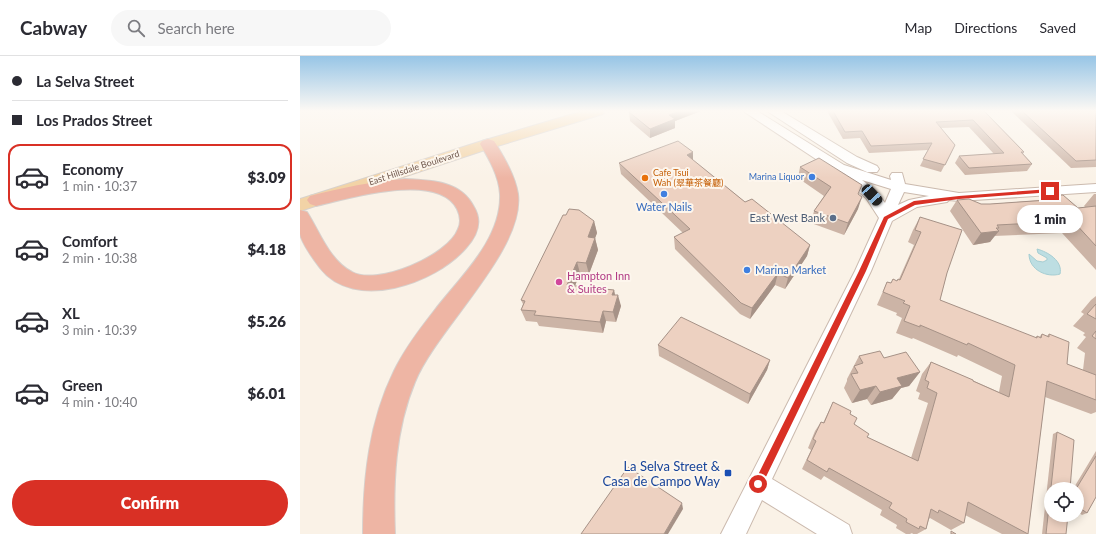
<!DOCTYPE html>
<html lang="en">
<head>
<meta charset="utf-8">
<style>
	body { margin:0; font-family:Lato,"Noto Sans SC",sans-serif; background:#f7f7f7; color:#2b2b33; height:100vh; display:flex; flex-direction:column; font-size:15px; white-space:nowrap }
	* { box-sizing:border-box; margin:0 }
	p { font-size:13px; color:#7c7c81 }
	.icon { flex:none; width:22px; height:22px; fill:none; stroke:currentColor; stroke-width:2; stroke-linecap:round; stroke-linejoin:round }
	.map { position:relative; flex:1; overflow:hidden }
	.drawer { display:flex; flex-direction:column; background:#fff; width:300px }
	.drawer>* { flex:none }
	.top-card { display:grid; align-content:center; height:88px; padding:0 12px; background:#fff }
	.controls { position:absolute; left:744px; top:426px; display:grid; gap:8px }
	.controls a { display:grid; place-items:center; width:40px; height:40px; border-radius:50%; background:#fff; box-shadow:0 2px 10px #0003; font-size:20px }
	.end { position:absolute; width:18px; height:18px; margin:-9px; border:5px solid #d93025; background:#fff; box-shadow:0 0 0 2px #fff }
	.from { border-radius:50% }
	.bubble { position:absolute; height:28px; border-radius:14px; background:#fff; box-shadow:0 2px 10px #0003; font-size:13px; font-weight:800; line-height:28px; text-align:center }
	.car { position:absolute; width:12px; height:24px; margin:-12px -6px; border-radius:5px; box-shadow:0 0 3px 1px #0007; background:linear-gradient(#222 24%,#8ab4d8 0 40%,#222 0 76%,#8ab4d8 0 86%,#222 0) }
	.top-card b { display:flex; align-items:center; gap:14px; height:38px; font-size:15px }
	.top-card b+b { border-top:1px solid #e1e1e2 }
	.top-card i { width:10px; height:10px; background:#2b2b33 }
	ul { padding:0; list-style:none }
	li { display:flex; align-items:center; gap:12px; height:66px; margin:0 8px 6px; padding:0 4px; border:2px solid transparent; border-radius:12px }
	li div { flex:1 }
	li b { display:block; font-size:15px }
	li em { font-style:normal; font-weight:800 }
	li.on { border-color:#d93025 }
	li>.icon { width:36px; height:36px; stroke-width:1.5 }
	.cta { display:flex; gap:8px; margin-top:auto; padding:8px 12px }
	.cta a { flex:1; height:46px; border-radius:24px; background:#d93025; color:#fff; font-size:16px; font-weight:800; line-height:46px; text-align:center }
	header { display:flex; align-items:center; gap:24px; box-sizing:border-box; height:56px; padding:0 20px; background:#fff; border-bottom:1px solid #e1e1e2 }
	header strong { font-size:19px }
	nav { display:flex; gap:22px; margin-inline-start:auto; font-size:14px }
	.search { width:280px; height:36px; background:#f7f7f7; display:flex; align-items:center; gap:10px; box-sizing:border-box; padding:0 14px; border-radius:22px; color:#7c7c81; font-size:15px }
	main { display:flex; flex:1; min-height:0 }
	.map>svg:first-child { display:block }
</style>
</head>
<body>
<header>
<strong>Cabway</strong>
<div class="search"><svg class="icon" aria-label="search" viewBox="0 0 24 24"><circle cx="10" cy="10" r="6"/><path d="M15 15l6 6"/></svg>Search here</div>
<nav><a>Map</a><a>Directions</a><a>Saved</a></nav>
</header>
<main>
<section class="drawer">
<div class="top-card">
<b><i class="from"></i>La Selva Street</b>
<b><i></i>Los Prados Street</b>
</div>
<ul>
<li class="on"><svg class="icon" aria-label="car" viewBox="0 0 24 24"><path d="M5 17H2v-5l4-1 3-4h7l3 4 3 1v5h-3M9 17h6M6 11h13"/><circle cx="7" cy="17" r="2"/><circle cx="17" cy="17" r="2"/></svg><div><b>Economy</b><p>1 min · 10:37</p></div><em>$3.09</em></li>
<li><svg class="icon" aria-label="car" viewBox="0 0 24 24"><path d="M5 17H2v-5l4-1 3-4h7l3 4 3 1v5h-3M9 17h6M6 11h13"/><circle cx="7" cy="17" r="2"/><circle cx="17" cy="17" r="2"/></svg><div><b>Comfort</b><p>2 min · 10:38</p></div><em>$4.18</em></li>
<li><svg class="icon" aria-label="car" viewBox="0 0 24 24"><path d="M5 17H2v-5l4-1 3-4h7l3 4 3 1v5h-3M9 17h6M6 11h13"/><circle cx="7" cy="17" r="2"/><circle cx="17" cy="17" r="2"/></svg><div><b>XL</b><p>3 min · 10:39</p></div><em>$5.26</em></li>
<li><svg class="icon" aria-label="car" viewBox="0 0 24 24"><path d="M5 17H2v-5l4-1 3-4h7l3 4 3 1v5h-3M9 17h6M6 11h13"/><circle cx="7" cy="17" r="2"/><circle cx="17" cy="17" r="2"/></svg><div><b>Green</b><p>4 min · 10:40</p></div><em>$6.01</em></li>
</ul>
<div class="cta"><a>Confirm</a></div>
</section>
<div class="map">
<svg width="796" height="478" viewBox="0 0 796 478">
	<rect width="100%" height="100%" fill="#faf2e7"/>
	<path fill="#bddee2" stroke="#a5cdd2" d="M737,193C748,196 763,205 760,218C747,222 729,214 729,198L737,205L743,206L747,204V202L738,197Z"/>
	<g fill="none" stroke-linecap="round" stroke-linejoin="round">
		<g stroke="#cbbaae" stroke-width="2">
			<g id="minor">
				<path d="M443,55H457L544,109L591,124L590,120L592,117H602L605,128L659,137L796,128V136L659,145L649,144L647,146L617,151L592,165L571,215L472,423L549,469L552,478H517L462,444L446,478H421L555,215L579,162L566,142L545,124L543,121L545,118L534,115ZM562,124L591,133L585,147L576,135ZM604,136L629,140L609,144L598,149Z"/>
				<polygon points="467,55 481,55 557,101 577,110 579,113 577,116 567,116 547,107"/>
			</g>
		</g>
		<g stroke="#d7d1cd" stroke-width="2">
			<polygon id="major" points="283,55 305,55 303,58 194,91 0,155 0,143 182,85"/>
		</g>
		<g stroke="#d7d1cd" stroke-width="2">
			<g id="highway">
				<path d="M188,83L194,85L196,88C205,103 215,120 218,138C225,194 137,272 115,326C95,374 93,427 95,478H63C63,422 69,366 94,315C104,294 119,274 134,255C159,222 202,184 200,138C199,120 189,103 180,88L182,85Z"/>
				<path d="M105,123C132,124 161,125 174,151C183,166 177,180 166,192C135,228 54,256 20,212C14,204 2,188 0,178C0,171 0,161 0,154L7,156C20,176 29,204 52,216C77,230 148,200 158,173C161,167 160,159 157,153C138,115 47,143 16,150L10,148L7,144L10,140C41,132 73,125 105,123Z"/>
			</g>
		</g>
		<use href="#minor" fill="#fff" fill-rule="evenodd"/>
		<use href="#major" fill="#f2d3a6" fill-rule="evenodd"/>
		<use href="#highway" fill="#eeb5a4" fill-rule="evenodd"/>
	</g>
	<g fill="#ccb4a6">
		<polygon points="332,55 401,55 375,65 375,72 350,82 330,65 329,56"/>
		<polygon points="527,55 684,55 724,96 723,98 732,108 727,115 665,119 655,107 659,100 694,98 669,71 641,72 655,89 641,116 620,110 628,94 569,97 560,82 543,83"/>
		<polygon points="711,55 796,55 796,111 771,112"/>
		<polygon points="393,96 393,104 445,146 510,189 507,200 485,233 475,229 450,263 440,258 375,193 374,181 383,177 321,118 319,107"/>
		<polygon points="500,111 559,139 558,153 544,179 511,167 514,155 524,140 498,122"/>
		<polygon points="794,138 796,138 796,214 762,177 694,180 690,186 673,189 650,155 657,144 681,148 690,148 743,144 746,140 778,152 785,151 784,150"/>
		<polygon points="620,161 647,217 640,244 735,282 737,280 739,281 742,278 747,280 749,278 767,308 783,314 785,297 777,292 786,281 783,279 785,277 773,270 784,258 781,256 791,244 796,240 796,356 791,358 745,341 728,478 702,478 665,459 664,467 651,474 630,462 629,463 626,473 617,478 613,478 612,477 610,478 606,478 596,472 597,469 580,459 582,454 524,420 521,424 502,413 511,394 508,392 515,375 521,366 523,367 533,346 550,358 554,368 567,381 611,402 628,347 618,343 620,337 616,335 622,318 631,306 699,336 702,320 658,299 657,301 613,282 612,283 596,277 602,262 596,259 597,257 577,249 587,226 591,227 593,223 597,225 599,223 614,189 608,186 613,174"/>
		<polygon points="294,165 297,177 295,182 298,194 289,218 280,217 275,230 314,234 315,239 321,250 316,266 306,265 303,277 239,270 237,266 226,265 221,254 223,248 221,244"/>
		<polygon points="358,289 470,304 467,314 448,348 359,300"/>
		<polygon points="559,300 584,302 620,316 609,330 601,332 592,343 571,349 567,343 552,347 544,332 547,325 547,323"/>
		<polygon points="757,376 766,478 742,478 753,378"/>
		<polygon points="796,395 796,441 787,457 782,459 777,455 777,433 773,433"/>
	</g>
	<g fill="#a69287">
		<polygon points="379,55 401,55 375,65 375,72 350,82 350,73 369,59"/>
		<polygon points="393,96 393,108 387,99"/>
		<polygon points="562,141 558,153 544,179 548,167"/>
		<polygon points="294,165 297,177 291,193 288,181"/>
		<polygon points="699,175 690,186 673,189 681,177"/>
		<polygon points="295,182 298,194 289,218 286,207"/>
		<polygon points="510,189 507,200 485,233 488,222"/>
		<polygon points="277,206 280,217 271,240 267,229"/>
		<polygon points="478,217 475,229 450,263 452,252"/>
		<polygon points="314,234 316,245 312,239"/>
		<polygon points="318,239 321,250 316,266 313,256"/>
		<polygon points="303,255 306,265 303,277 300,266"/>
		<polygon points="470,304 467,314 448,348 450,338"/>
		<polygon points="620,316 609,330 601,332 592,343 571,349 580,336 597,322"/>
		<polygon points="576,330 567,343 552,347 560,334"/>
		<polygon points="382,447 383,453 368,478 364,478"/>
	</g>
	<g fill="#edd1c1" stroke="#a69287">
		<polygon points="332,55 379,55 369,59 375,63 350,73 329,56"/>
		<polygon points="533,55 684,55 724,96 721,96 732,108 669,112 659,100 704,97 673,64 636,66 655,89 645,109 623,103 632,87 571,90 562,75 545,76"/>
		<polygon points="722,55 796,55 796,104 776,105"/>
		<polygon points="378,85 393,96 387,99 445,146 452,143 510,189 488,222 478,217 452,252 441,247 374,181 390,173 319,107"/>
		<polygon points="519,102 562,129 558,138 562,141 548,167 514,155 531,131 500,111"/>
		<polygon points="763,139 778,152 796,150 796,190 773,165 697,169 699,172 696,172 699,175 681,177 657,144 669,143 681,148 690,148 748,144 746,140"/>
		<polygon points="269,153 279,154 294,165 288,181 295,182 286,207 277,206 267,229 314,234 312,239 318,239 313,256 303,255 300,266 234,259 236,255 221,254 225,245 221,244 263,159 266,159"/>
		<polygon points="620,161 662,174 647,217 640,244 737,282 737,280 741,282 742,278 749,281 749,278 769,286 767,308 796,319 796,344 747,325 728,478 668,446 664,467 639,454 638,457 631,453 626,473 620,470 619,473 606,466 607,463 589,452 592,447 529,412 527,416 507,404 516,385 513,383 521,366 524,367 533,346 551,355 550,358 557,362 554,368 569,378 567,381 618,405 637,337 627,332 629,326 625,324 631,306 673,324 673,325 709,341 715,309 668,287 667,289 620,269 620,271 604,265 610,250 603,247 605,245 583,236 587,226 591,227 593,223 597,225 598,223 600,224 621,176 615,174"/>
		<polygon points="796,248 796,263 787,258"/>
		<polygon points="381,261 470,304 450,338 358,289"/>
		<polygon points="796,275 796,283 792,280"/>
		<polygon points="580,295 584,302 606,296 620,316 597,322 602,330 580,336 576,330 560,334 551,318 558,317 554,310 563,307 559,300"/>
		<polygon points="757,376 774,384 770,433 751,433 751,459 768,459 766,478 746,478"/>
		<polygon points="796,400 796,441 787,457 777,450 777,433 776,433"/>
		<polygon points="328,411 382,447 364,478 281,478"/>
		<polygon points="651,475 656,478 651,478"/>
	</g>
	<linearGradient id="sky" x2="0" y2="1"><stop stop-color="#97c5e6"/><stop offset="0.45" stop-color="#fdf9f4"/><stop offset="1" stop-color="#fdf9f4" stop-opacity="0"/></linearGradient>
	<rect width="796" height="122" fill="url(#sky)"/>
	<polygon fill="#d93025" points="750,133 753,135 752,136 659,143 615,149 588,163 566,215 461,431 458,432 455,431 454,428 455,425 559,215 584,161 614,145 659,140"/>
	<g fill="#3f7fe0" stroke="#fdf6ed" stroke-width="1.5">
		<circle cx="512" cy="121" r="4"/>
		<circle cx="364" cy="138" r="4"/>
		<circle cx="447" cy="214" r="4"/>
	</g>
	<circle fill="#e8710a" stroke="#fdf6ed" stroke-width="1.5" cx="345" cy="122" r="4"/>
	<circle fill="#5c6f8a" stroke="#fdf6ed" stroke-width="1.5" cx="533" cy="162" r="4"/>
	<circle fill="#d1479c" stroke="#fdf6ed" stroke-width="1.5" cx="259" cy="226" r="4"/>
	<rect fill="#1a4fb4" stroke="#fdf6ed" stroke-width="1.5" x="424" y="413" width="8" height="8" rx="2"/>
	<g text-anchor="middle" stroke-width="4" stroke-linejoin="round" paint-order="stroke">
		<g font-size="9" fill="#71594e" stroke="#fdf6ed">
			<text transform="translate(114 112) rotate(-18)" y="3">East Hillsdale Boulevard</text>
		</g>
		<g font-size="9" fill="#c56008" stroke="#fdf6ed" text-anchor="start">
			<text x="353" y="120">Cafe Tsui<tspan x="353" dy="10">Wah (翠華茶餐廳)</tspan></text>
		</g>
		<g font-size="9" fill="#366cbe" stroke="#fdf6ed" text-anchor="end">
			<text x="504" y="124">Marina Liquor</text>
		</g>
		<g font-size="11" fill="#366cbe" stroke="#fdf6ed">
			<text x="364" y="155">Water Nails</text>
			<text x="455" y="218" text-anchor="start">Marina Market</text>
		</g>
		<g font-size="11" fill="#4e5e75" stroke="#fdf6ed" text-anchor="end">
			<text x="525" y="166">East West Bank</text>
		</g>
		<g font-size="11" fill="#b23c85" stroke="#fdf6ed" text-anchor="start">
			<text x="267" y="224">Hampton Inn<tspan x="267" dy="13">&amp; Suites</tspan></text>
		</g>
		<g font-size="13" fill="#164399" stroke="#fdf6ed" text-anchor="end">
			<text x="420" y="415">La Selva Street &amp;<tspan x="420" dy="15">Casa de Campo Way</tspan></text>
		</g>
	</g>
</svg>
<div class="controls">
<a><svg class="icon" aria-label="locate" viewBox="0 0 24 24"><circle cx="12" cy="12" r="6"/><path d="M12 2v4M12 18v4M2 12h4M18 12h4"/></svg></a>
</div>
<i class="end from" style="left:458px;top:428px"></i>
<i class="end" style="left:750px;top:135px"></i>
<div class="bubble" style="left:717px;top:149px;width:66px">1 min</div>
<i class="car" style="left:572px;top:139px;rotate:138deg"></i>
</div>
</main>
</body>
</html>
